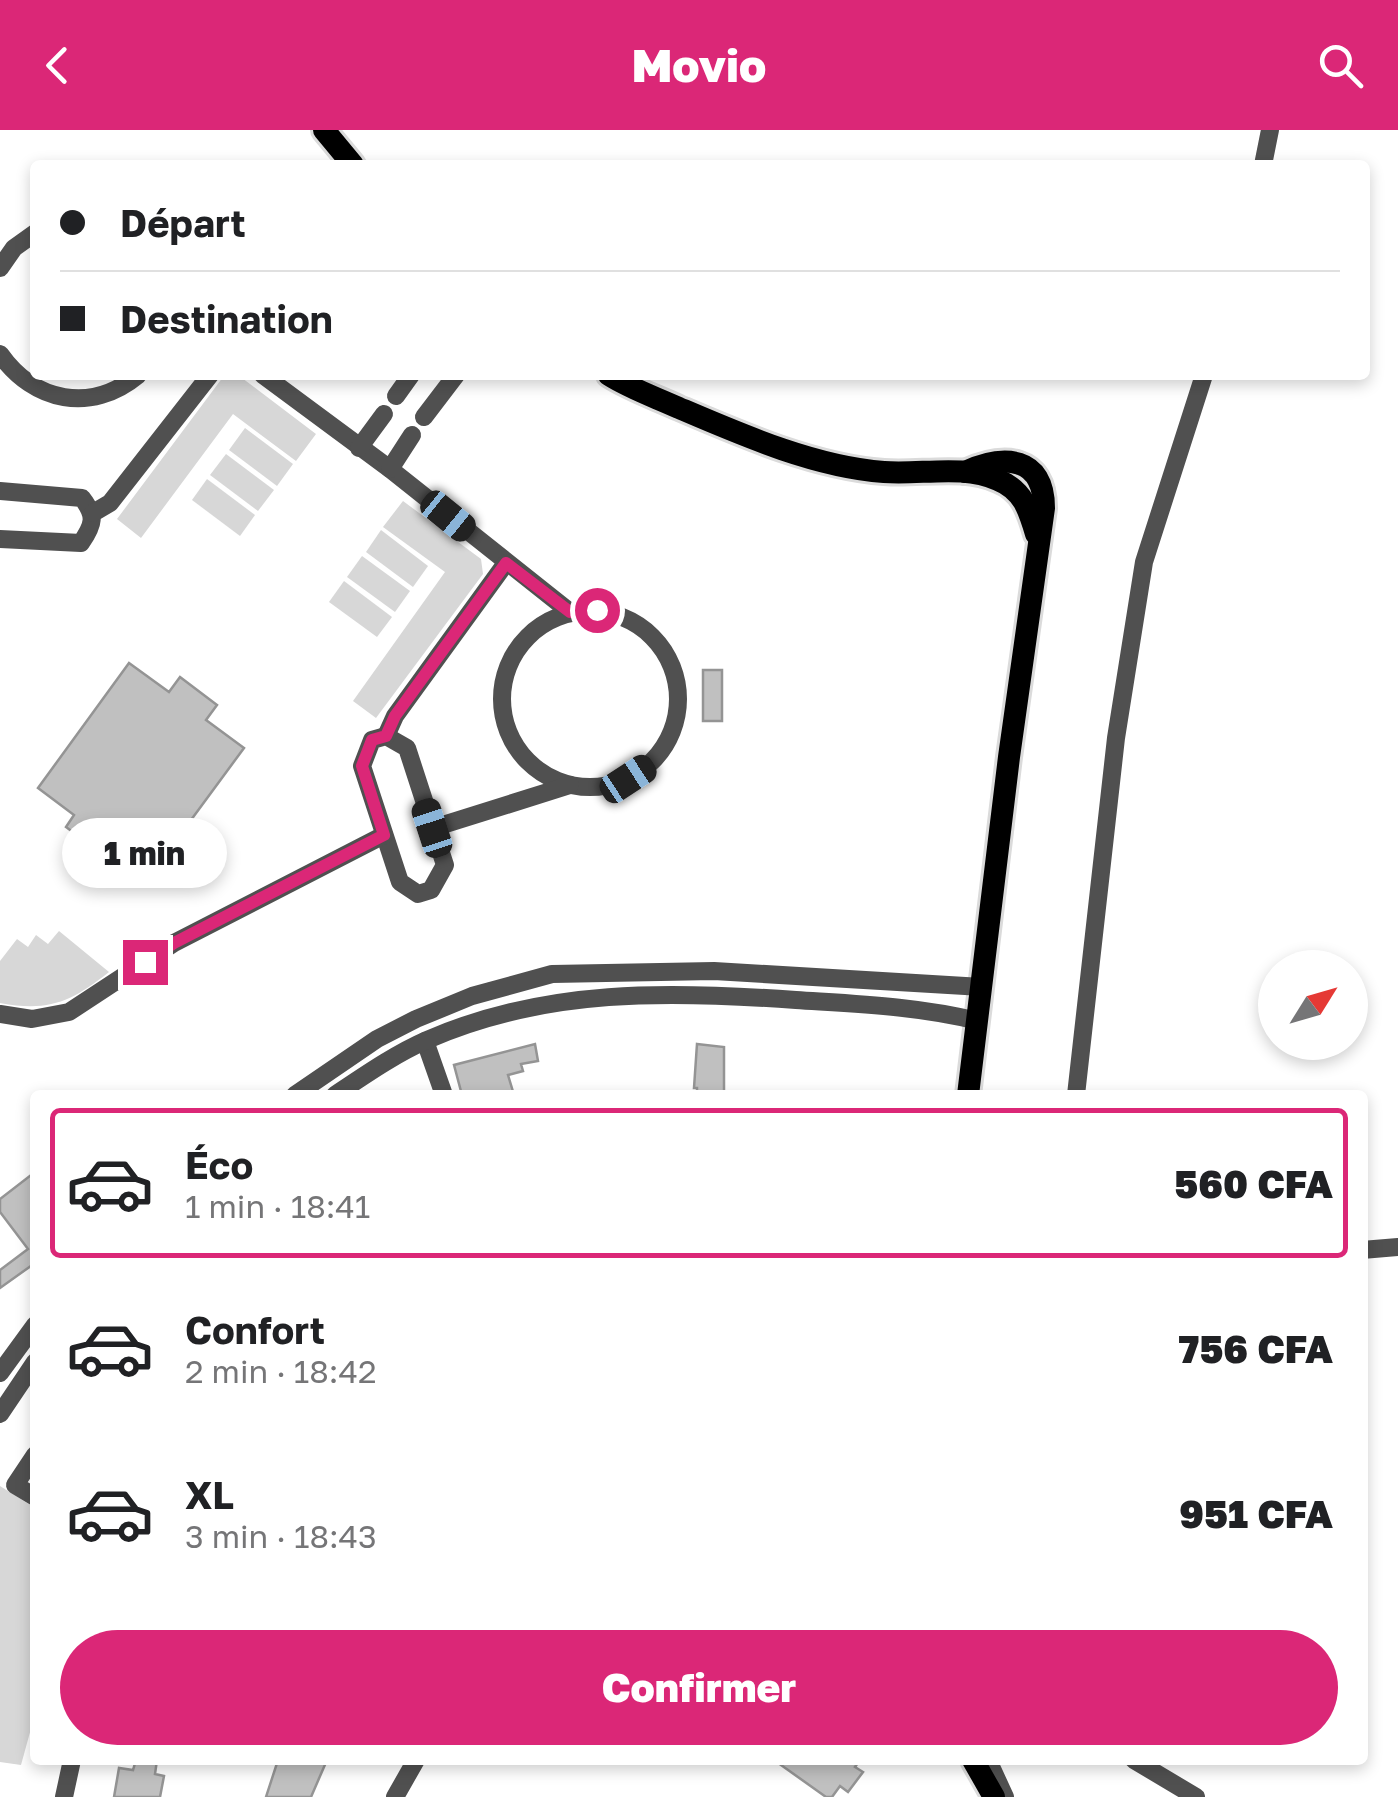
<!DOCTYPE html>
<html lang="fr">
<head>
<meta charset="utf-8">
<style>
	body { margin:0; font-family:"Golos Text",sans-serif; background:#f2f2f2; color:#202124; height:100vh; display:flex; flex-direction:column; font-size:38px; white-space:nowrap }
	* { box-sizing:border-box; margin:0 }
	p { font-size:32px; color:#757577 }
	.icon { flex:none; width:55px; height:55px; fill:none; stroke:currentColor; stroke-width:2; stroke-linecap:round; stroke-linejoin:round }
	.map { position:relative; flex:1; overflow:hidden }
	.sheet { position:absolute; left:30px; top:960px; width:1338px; height:675px; display:flex; flex-direction:column; background:#fff; border-radius:10px; box-shadow:0 5px 15px #0003 }
	.sheet>* { flex:none }
	.hud { position:absolute; left:30px; top:30px; width:1340px; height:220px; border-radius:10px; box-shadow:0 5px 15px #0003; display:grid; align-content:center; height:220px; padding:0 30px; background:#fff }
	.needle { width:65px; rotate:53deg }
	.buttons { position:absolute; left:1258px; top:820px; display:grid; gap:20px }
	.buttons a { display:grid; place-items:center; width:110px; height:110px; border-radius:50%; background:#fff; box-shadow:0 5px 15px #0003; font-size:50px }
	.end { position:absolute; width:45px; height:45px; margin:-22px; border:12px solid #db2777; background:#fff; box-shadow:0 0 0 5px #fff }
	.from { border-radius:50% }
	.bubble { position:absolute; height:70px; border-radius:35px; background:#fff; box-shadow:0 5px 15px #0003; font-size:32px; font-weight:800; line-height:70px; text-align:center }
	.car { position:absolute; width:30px; height:60px; margin:-30px -15px; border-radius:12px; box-shadow:0 0 8px 2px #0007; background:linear-gradient(#222 24%,#8ab4d8 0 40%,#222 0 76%,#8ab4d8 0 86%,#222 0) }
	.hud b { display:flex; align-items:center; gap:35px; height:95px; font-size:38px }
	.hud b+b { border-top:2px solid #e0e0e0 }
	.hud i { width:25px; height:25px; background:#202124 }
	ul { padding:18px 0 0; list-style:none }
	li { display:flex; align-items:center; gap:30px; height:150px; margin:0 20px 15px; padding:0 10px; border:5px solid transparent; border-radius:10px }
	li div { flex:1 }
	li b { display:block; font-size:38px }
	li em { font-style:normal; font-weight:800 }
	li.selected { border-color:#db2777 }
	li>.icon { width:90px; height:90px; stroke-width:1.5 }
	.action { display:flex; gap:20px; margin-top:auto; padding:20px 30px }
	.action a { flex:1; height:115px; border-radius:60px; background:#db2777; color:#fff; font-size:40px; font-weight:800; line-height:115px; text-align:center }
	header { display:flex; justify-content:space-between; align-items:center; height:130px; padding:0 30px; background:#db2777; color:#fff; font-size:45px; font-weight:800 }
	.map>svg:first-child { display:block }
</style>
</head>
<body>
<header><svg class="icon" aria-label="back" viewBox="0 0 24 24"><path d="M15 5l-7 7 7 7"/></svg>Movio<svg class="icon" aria-label="search" viewBox="0 0 24 24"><circle cx="10" cy="10" r="6"/><path d="M15 15l6 6"/></svg></header>
<div class="map">
<svg width="1398" height="1667" viewBox="0 0 1398 1667">
	<rect width="100%" height="100%" fill="#fff"/>
	<g fill="#d7d7d7">
		<polygon points="238,245 316,304 296,331 233,284 141,408 117,389 223,247"/>
		<polygon points="245,298 293,334 277,356 229,320"/>
		<polygon points="226,324 274,360 258,381 210,345"/>
		<polygon points="207,349 255,385 240,406 192,370"/>
		<polygon points="403,371 481,429 483,444 376,588 353,571 445,442 383,397"/>
		<polygon points="381,400 428,436 413,457 366,422"/>
		<polygon points="362,426 410,461 395,482 347,447"/>
		<polygon points="344,451 392,487 377,507 329,472"/>
		<path d="M59,801L109,842C71,872 49,882 0,873V831L17,809L28,817L36,805L48,814Z"/>
		<polygon points="0,1356 35,1378 35,1584 21,1635 0,1632"/>
	</g>
	<g fill="#c0c0c0" stroke="#949494" stroke-width="2.5">
		<polygon points="129,533 169,562 180,547 217,575 206,590 244,618 152,743 115,715 106,727 66,697 74,685 38,658"/>
		<rect x="703" y="540" width="19" height="51"/>
		<polygon points="535,914 538,931 521,934 523,941 508,945 514,965 478,965 477,962 462,965 454,935"/>
		<polygon points="697,914 724,917 724,965 697,965 697,958 694,958"/>
		<polygon points="35,1042 35,1133 0,1158 0,1140 28,1119 0,1082 0,1069"/>
		<polygon points="136,1630 157,1630 155,1644 164,1646 160,1667 114,1667 119,1638 133,1640"/>
		<polygon points="278,1630 327,1630 311,1667 266,1667"/>
		<polygon points="774,1630 860,1630 855,1637 863,1642 848,1662 840,1656 832,1667 826,1667"/>
	</g>
	<g fill="none" stroke-linecap="round" stroke-linejoin="round">
		<g stroke="#dbdbdb" stroke-width="28">
			<g id="major">
				<polyline points="324,0 353,35"/>
				<path d="M609,245C631,259 655,267 679,278C742,305 815,337 884,342C921,345 963,334 998,350C1023,360 1029,380 1036,404"/>
				<path d="M965,342C1004,324 1044,326 1044,378L1009,627L968,965"/>
				<polyline points="973,1630 994,1667"/>
			</g>
		</g>
		<g stroke="#505050" stroke-width="18">
			<polyline points="1263,35 1270,0"/>
			<polyline points="0,138 14,118 35,103"/>
			<path d="M0,224C34,272 91,284 138,245"/>
			<polyline points="263,245 390,339 570,482"/>
			<polyline points="396,266 411,245"/>
			<polyline points="424,287 456,245"/>
			<polyline points="359,318 384,284"/>
			<polyline points="390,339 412,305"/>
			<path d="M0,361L82,368C96,386 94,394 81,413L0,409"/>
			<polyline points="93,383 110,373 210,245"/>
			<circle cx="590" cy="569" r="88"/>
			<polygon points="386,606 407,618 445,735 431,760 418,764 400,752 362,636 372,610"/>
			<polyline points="386,606 395,586 506,433"/>
			<polyline points="433,698 570,655"/>
			<polyline points="0,884 32,889 69,882 174,813 384,705"/>
			<polyline points="425,911 444,965"/>
			<polyline points="295,965 377,909 416,889 472,866 552,844 714,841 982,857"/>
			<path d="M335,965C365,945 395,924 427,910C545,858 670,861 796,870C857,874 917,876 978,891"/>
			<polyline points="1076,965 1116,608 1144,432 1204,245"/>
			<polyline points="1362,1120 1398,1117"/>
			<polyline points="0,1243 35,1195"/>
			<polyline points="0,1284 35,1232"/>
			<polyline points="35,1325 15,1355 35,1367"/>
			<polyline points="988,1630 1005,1667"/>
			<polyline points="1134,1630 1196,1667"/>
			<polyline points="64,1667 72,1630"/>
			<polyline points="395,1667 416,1630"/>
		</g>
		<use href="#major" stroke="#000" stroke-width="22"/>
	</g>
	<g fill="none" stroke-linecap="round" stroke-linejoin="round">
		<polyline stroke="#db2777" stroke-width="12" points="145,832 174,813 384,705 362,636 372,610 386,606 395,586 506,433 570,482 597,480"/>
	</g>
</svg>
<div class="buttons">
<a><svg class="needle" viewBox="-14 -14 28 28"><path d="M0-13l5 13h-10z" fill="#e53935"/><path d="M0 13l5-13h-10z" fill="#757577"/></svg></a>
</div>
<i class="end from" style="left:597px;top:480px"></i>
<i class="end" style="left:145px;top:832px"></i>
<div class="bubble" style="left:62px;top:688px;width:165px">1 min</div>
<i class="car" style="left:448px;top:386px;rotate:129deg"></i>
<i class="car" style="left:628px;top:649px;rotate:57deg"></i>
<i class="car" style="left:432px;top:698px;rotate:342deg"></i>
<div class="hud">
<b><i class="from"></i>Départ</b>
<b><i></i>Destination</b>
</div>
<section class="sheet">
<ul>
<li class="selected"><svg class="icon" aria-label="car" viewBox="0 0 24 24"><path d="M5 17H2v-5l4-1 3-4h7l3 4 3 1v5h-3M9 17h6M6 11h13"/><circle cx="7" cy="17" r="2"/><circle cx="17" cy="17" r="2"/></svg><div><b>Éco</b><p>1 min · 18:41</p></div><em>560 CFA</em></li>
<li><svg class="icon" aria-label="car" viewBox="0 0 24 24"><path d="M5 17H2v-5l4-1 3-4h7l3 4 3 1v5h-3M9 17h6M6 11h13"/><circle cx="7" cy="17" r="2"/><circle cx="17" cy="17" r="2"/></svg><div><b>Confort</b><p>2 min · 18:42</p></div><em>756 CFA</em></li>
<li><svg class="icon" aria-label="car" viewBox="0 0 24 24"><path d="M5 17H2v-5l4-1 3-4h7l3 4 3 1v5h-3M9 17h6M6 11h13"/><circle cx="7" cy="17" r="2"/><circle cx="17" cy="17" r="2"/></svg><div><b>XL</b><p>3 min · 18:43</p></div><em>951 CFA</em></li>
</ul>
<div class="action"><a>Confirmer</a></div>
</section>
</div>
</body>
</html>
